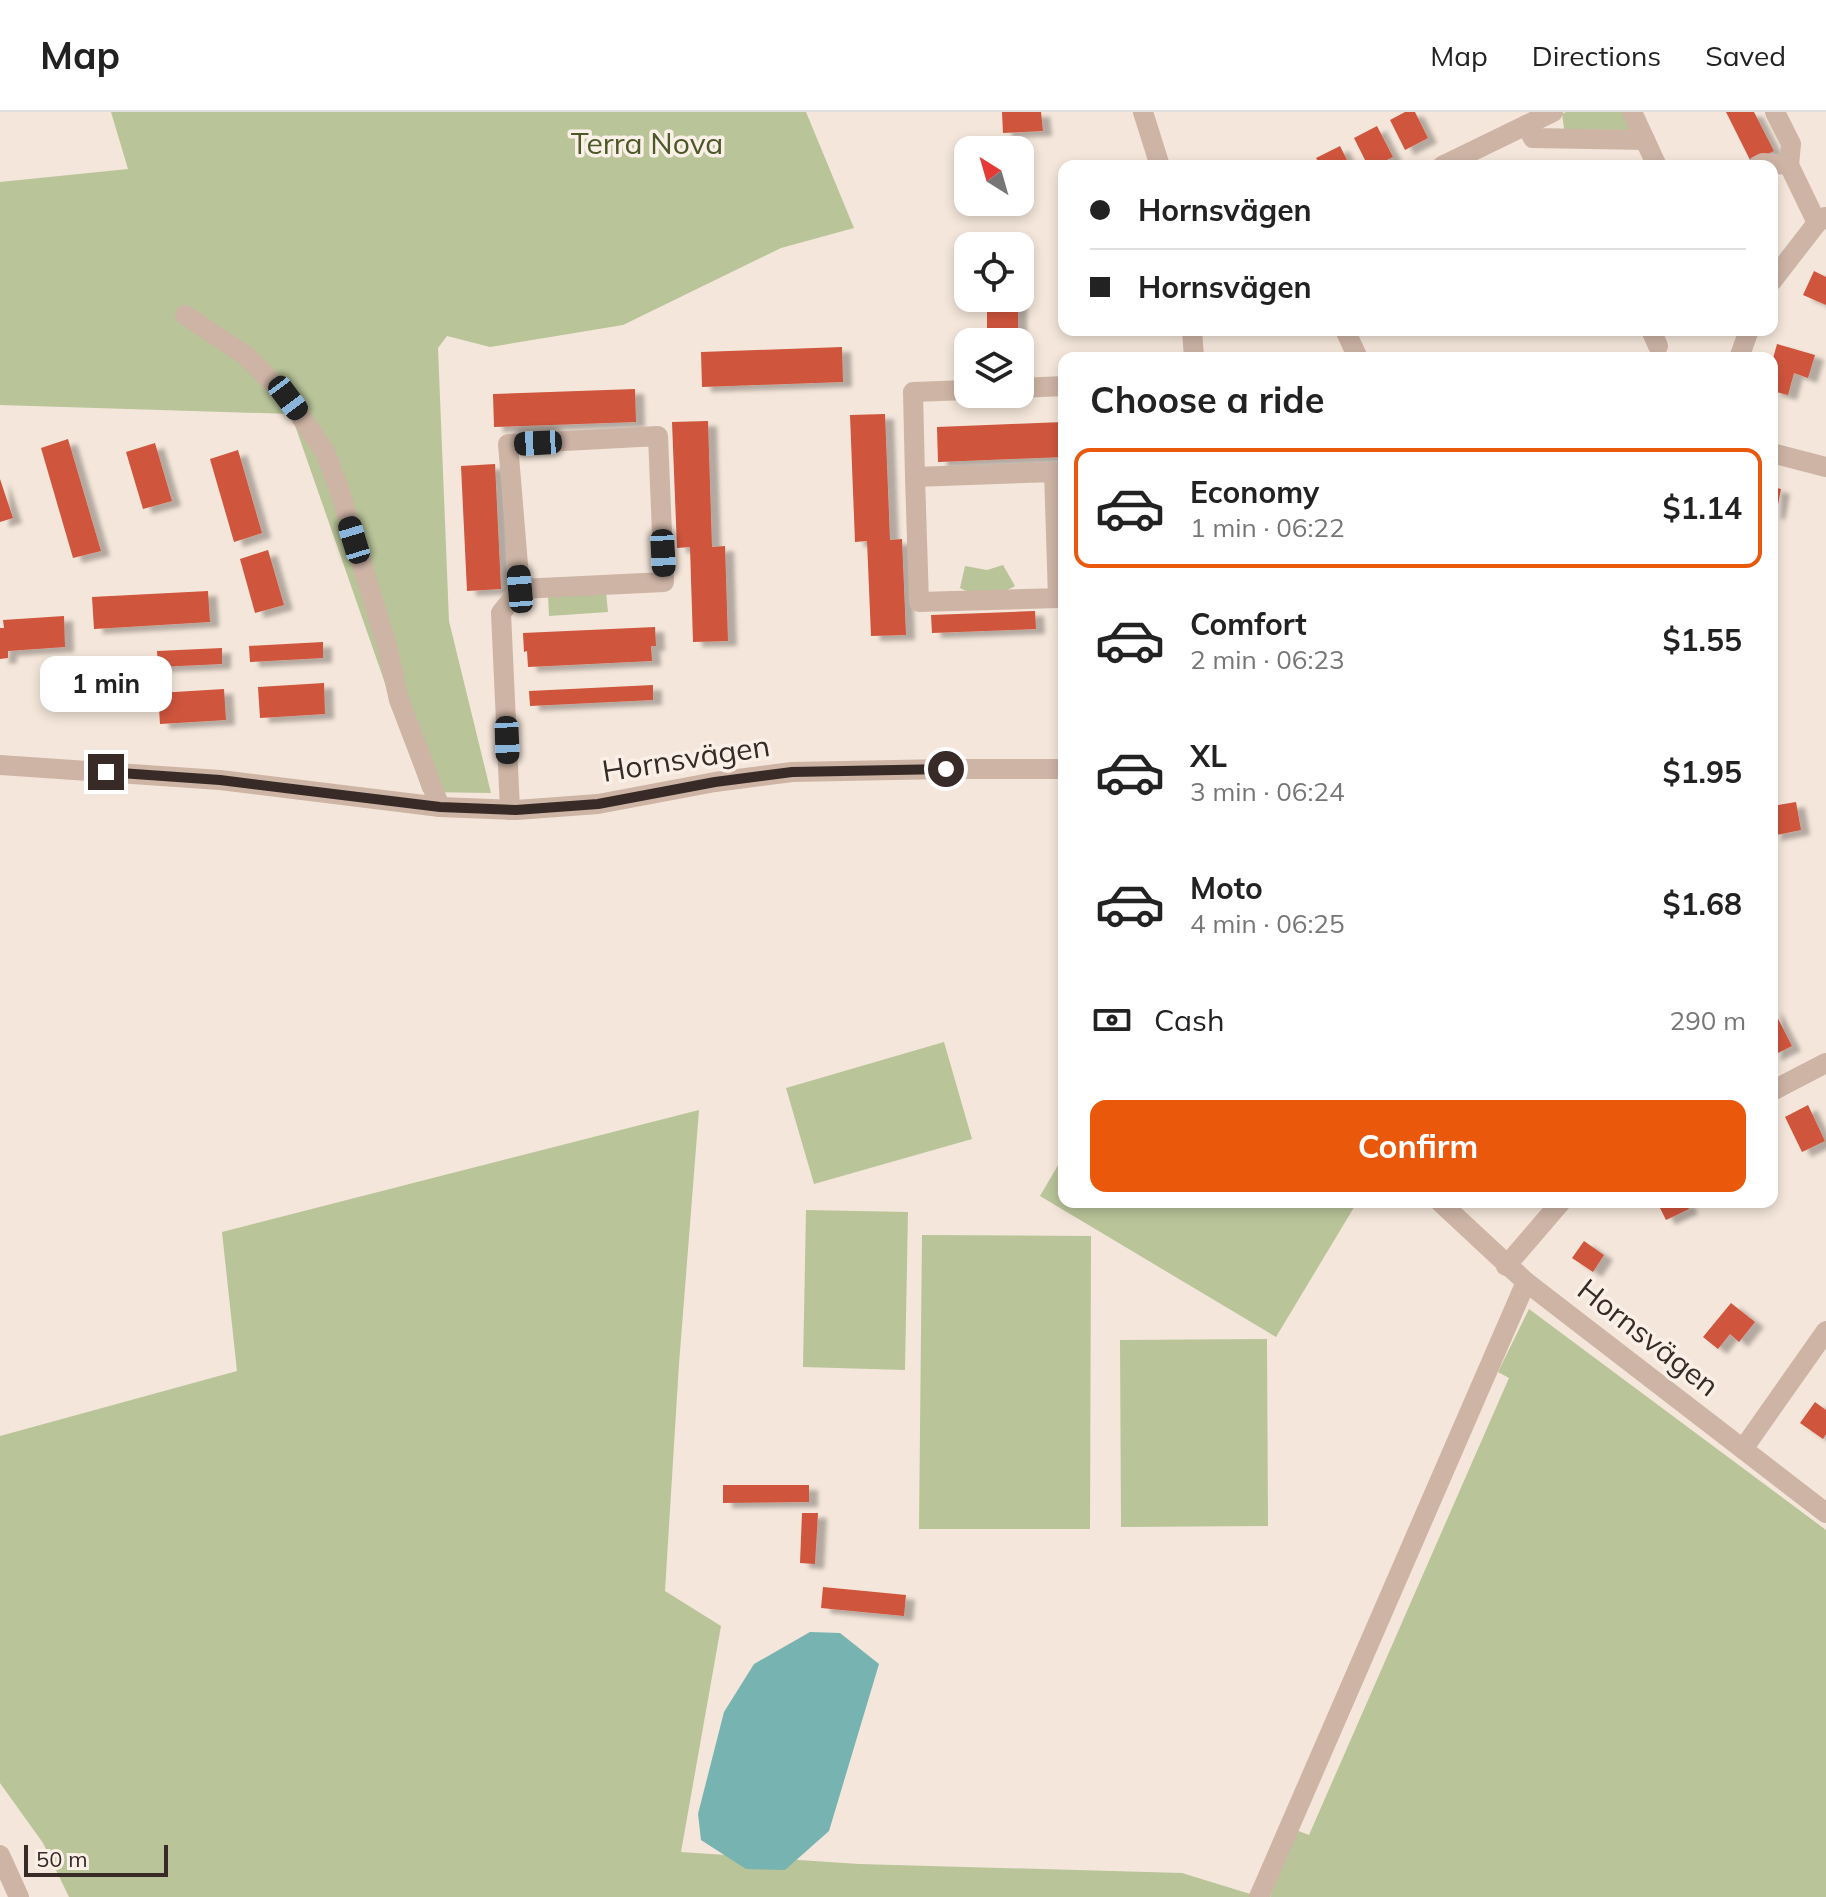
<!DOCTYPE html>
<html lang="en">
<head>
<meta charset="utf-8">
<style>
	body { margin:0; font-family:Mulish,sans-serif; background:#f6f6f6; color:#222; height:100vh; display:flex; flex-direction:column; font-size:30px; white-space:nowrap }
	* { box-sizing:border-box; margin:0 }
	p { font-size:26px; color:#767676 }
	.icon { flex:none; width:44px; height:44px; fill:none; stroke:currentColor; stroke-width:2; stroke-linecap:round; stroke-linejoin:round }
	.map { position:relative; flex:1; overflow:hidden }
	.panel { position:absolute; left:1058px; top:240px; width:720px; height:856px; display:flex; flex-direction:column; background:#fff; border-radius:16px; box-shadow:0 4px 12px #0003 }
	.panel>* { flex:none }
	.guide { position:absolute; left:1058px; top:48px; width:720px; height:176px; border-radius:16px; box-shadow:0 4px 12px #0003; display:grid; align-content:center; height:176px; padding:0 32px; background:#fff }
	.needle { width:52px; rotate:323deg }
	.tools { position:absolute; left:954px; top:24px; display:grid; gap:16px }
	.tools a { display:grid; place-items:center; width:80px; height:80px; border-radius:16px; background:#fff; box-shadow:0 4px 12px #0003; font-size:40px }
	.scale { position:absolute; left:24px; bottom:20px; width:144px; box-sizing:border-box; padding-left:8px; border:4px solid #382b27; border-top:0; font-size:22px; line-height:28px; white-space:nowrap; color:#382b27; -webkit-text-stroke:6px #fbf0e7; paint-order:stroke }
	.end { position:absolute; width:36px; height:36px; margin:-18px; border:10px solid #382b27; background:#fff; box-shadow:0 0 0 4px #fff }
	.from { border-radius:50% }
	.bubble { position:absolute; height:56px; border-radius:16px; background:#fff; box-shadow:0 4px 12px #0003; font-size:26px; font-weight:700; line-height:56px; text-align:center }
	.car { position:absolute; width:24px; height:48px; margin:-24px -12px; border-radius:10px; box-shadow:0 0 6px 2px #0007; background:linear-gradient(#222 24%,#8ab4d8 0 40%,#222 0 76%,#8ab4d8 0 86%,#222 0) }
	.guide b { display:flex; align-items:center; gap:28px; height:76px; font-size:30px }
	.guide b+b { border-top:2px solid #e0e0e0 }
	.guide i { width:20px; height:20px; background:#222 }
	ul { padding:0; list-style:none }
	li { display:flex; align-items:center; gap:24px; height:120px; margin:0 16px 12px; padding:0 16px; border:4px solid transparent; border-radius:16px }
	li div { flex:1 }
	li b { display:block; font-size:30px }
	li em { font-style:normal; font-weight:700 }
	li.active { border-color:#ea580c }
	li>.icon { width:72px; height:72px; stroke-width:1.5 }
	h2 { padding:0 32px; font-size:36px; line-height:96px }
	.pay { display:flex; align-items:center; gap:20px; height:88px; padding:0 32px; font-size:30px }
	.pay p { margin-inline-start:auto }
	.cta { display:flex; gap:16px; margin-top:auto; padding:16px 32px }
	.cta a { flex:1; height:92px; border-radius:16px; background:#ea580c; color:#fff; font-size:32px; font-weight:700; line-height:92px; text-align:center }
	header { display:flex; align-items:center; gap:48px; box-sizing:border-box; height:112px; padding:0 40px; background:#fff; border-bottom:2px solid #e0e0e0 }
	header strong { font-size:38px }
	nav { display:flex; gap:44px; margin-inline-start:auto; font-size:28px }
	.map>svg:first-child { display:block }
</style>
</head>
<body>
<header>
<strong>Map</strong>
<nav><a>Map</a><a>Directions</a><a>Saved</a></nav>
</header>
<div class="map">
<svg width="1826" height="1785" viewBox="0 0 1826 1785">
	<defs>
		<filter id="shadow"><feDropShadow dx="9" dy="5" stdDeviation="2" flood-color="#0004"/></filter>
	</defs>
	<rect width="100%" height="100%" fill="#f4e6da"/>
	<g fill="#b9c499">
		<polygon points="111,0 806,0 854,116 781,136 623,213 490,235 447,224 438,236 449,509 491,681 423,680 291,302 0,293 0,70 128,57"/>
		<polygon points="1566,0 1624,0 1634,21 1568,23 1564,16 1562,2"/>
		<path d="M1003,453L1015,474C1001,483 974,484 960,476L965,454L987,458Z"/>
		<polygon points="606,480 608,500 549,504 548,484"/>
		<polygon points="944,930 972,1027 814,1072 786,976"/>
		<polygon points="699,998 679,1252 665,1479 721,1514 681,1740 859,1752 1182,1761 1260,1785 69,1785 43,1731 0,1671 0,1324 237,1259 222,1120"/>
		<polygon points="1064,1043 1064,1090 1353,1090 1356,1092 1276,1225 1040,1084"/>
		<polygon points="806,1098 908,1100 905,1258 803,1255"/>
		<polygon points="922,1123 1091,1124 1090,1417 919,1417"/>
		<polygon points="1529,1197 1826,1418 1826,1785 1270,1785 1296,1718 1309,1723 1509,1266 1498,1260"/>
		<polygon points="1267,1227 1268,1414 1121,1415 1120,1228"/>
	</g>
	<polygon fill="#77b3b1" points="810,1520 840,1521 879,1552 829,1719 785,1758 746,1757 701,1728 698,1702 724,1600 754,1552"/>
	<g fill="#d0543c" filter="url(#shadow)">
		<polygon points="1002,0 1041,0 1043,19 1003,21"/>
		<polygon points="1405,0 1415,0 1428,26 1405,38 1390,8"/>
		<polygon points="1726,0 1754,0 1774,39 1751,50"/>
		<polygon points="1377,14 1393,45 1374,54 1368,54 1354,26"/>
		<polygon points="1340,34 1350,54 1321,54 1316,46"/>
		<polygon points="1814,159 1826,165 1826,193 1803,183"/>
		<rect x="987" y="186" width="31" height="43"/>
		<polygon points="1777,232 1815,243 1808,266 1794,261 1788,283 1772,279 1772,250"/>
		<polygon points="842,235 843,270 702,275 701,240"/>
		<polygon points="635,277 636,310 494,315 493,282"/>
		<polygon points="885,302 890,428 902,427 906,523 871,524 867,429 855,430 850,303"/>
		<polygon points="708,309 712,435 725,434 728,529 693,530 690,435 677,436 672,310"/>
		<polygon points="1064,310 1064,345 938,350 937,315"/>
		<polygon points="68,327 101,439 73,446 41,336"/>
		<polygon points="155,331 172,389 143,397 126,340"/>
		<polygon points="238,338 262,421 234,430 210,347"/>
		<polygon points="495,352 501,477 467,479 461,354"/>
		<polygon points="0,367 13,406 0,410"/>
		<polygon points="1772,375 1781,377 1776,403 1772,402"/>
		<polygon points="268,438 284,493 255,501 240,447"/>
		<polygon points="208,479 210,510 94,517 92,485"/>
		<polygon points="1035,499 1036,517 932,521 931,503"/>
		<polygon points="64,504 65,535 8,539 8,546 0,547 0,516 4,516 3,508"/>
		<polygon points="655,515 656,534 651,534 652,549 528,555 527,539 524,540 523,521"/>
		<polygon points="323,530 323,546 250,550 249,534"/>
		<polygon points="222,536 222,552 158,555 157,539"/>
		<polygon points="324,571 325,602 260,606 258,575"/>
		<polygon points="653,573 653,588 530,594 529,579"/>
		<polygon points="224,577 226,608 160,612 158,581"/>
		<polygon points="1796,690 1801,718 1772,724 1772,694"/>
		<polygon points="1772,895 1792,934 1772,944"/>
		<polygon points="1808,993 1825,1029 1802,1040 1785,1005"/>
		<polygon points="1657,1090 1686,1090 1689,1097 1666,1108"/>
		<polygon points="1584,1129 1604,1143 1593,1160 1572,1146"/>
		<polygon points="1731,1191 1755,1210 1739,1230 1730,1222 1718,1237 1703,1225"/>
		<polygon points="1815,1290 1826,1298 1826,1322 1823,1327 1800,1311"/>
		<polygon points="723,1373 809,1373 809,1390 723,1391"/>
		<polygon points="802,1401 818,1401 815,1452 800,1451"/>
		<polygon points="823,1475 906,1483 904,1504 821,1496"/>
	</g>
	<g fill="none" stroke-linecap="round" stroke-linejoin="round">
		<g stroke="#cdb4a5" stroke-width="20">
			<polyline points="1143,0 1160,54"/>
			<polyline points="1632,0 1657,54"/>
			<polyline points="1775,0 1791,32 1789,53 1817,111"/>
			<polyline points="1526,13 1533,26 1645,28"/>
			<polyline points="1442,54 1553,0"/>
			<polyline points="1757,54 1763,51 1789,53"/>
			<polyline points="1772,169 1817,111 1825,105"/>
			<polyline points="185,203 245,243 288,286 325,340 338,374 387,534 399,588 440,695"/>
			<polyline points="1192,218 1194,246"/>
			<polyline points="1345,218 1358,246"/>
			<polyline points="1651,218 1658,234"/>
			<polyline points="1739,246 1749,218"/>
			<polyline points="1020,276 1064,274"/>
			<polyline points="1772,341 1826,355"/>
			<polygon points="1054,360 1058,486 919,490 915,365"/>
			<polyline points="915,365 913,280 968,278"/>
			<polyline points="0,653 220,668 440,695 516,698 598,692 715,670 792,660 946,657 1064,657"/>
			<polyline points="510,698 501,501 520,477 664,470 658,324 508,332 520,477"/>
			<polyline points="1772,979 1826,951"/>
			<polyline points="1440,1090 1526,1170 1826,1401"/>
			<polyline points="1506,1154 1561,1090"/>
			<polyline points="1743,1337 1826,1219"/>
			<polyline points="0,1743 19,1785"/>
			<polyline points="1259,1785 1526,1170"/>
		</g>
	</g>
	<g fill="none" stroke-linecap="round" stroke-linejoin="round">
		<polyline stroke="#382b27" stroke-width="10" points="106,660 220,668 440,695 516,698 598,692 715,670 792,660 946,657"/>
	</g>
	<g text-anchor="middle" stroke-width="7" stroke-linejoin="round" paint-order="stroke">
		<g font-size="30" fill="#4b5828" stroke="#fbf0e7">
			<text x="647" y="42">Terra Nova</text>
		</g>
		<g font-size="30" fill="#382b27" stroke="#fbf0e7">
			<text transform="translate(686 647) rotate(-9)" y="10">Hornsvägen</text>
			<text transform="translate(1648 1226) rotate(38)" y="10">Hornsvägen</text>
		</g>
	</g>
</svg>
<div class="tools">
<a><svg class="needle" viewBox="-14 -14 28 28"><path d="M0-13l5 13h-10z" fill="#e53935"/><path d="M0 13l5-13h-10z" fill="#767676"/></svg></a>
<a><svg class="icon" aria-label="locate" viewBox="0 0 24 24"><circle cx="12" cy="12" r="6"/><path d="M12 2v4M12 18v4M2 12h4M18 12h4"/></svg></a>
<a><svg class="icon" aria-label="layers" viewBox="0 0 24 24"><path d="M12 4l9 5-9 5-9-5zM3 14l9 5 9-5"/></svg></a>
</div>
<div class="scale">50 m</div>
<i class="end from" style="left:946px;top:657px"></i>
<i class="end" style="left:106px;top:660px"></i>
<div class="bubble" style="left:40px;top:544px;width:132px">1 min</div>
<i class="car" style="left:288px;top:286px;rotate:143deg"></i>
<i class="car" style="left:538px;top:331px;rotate:267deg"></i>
<i class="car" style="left:354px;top:428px;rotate:343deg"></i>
<i class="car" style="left:663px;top:441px;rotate:177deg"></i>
<i class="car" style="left:520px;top:477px;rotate:355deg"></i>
<i class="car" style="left:507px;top:628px;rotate:178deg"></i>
<div class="guide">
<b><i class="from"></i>Hornsvägen</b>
<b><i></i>Hornsvägen</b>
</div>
<section class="panel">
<h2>Choose a ride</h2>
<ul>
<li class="active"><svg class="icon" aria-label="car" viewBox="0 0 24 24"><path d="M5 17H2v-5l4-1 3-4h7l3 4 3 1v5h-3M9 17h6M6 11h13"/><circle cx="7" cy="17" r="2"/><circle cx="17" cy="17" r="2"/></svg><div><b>Economy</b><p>1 min · 06:22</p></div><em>$1.14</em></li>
<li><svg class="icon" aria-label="car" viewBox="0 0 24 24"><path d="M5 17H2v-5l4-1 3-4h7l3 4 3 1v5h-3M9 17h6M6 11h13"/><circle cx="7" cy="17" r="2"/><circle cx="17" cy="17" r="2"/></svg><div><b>Comfort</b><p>2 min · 06:23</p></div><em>$1.55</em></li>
<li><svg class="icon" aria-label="car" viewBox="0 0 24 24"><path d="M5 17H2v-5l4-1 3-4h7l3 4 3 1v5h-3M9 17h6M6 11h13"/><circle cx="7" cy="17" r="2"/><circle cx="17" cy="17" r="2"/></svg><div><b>XL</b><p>3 min · 06:24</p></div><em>$1.95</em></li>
<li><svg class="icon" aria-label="car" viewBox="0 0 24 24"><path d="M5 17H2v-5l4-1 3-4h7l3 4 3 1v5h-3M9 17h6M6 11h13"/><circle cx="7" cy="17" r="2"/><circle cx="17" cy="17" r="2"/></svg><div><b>Moto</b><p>4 min · 06:25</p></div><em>$1.68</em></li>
</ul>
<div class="pay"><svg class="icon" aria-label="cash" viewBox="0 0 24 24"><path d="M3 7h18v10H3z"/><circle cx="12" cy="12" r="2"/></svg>Cash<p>290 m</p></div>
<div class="cta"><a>Confirm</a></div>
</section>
</div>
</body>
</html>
